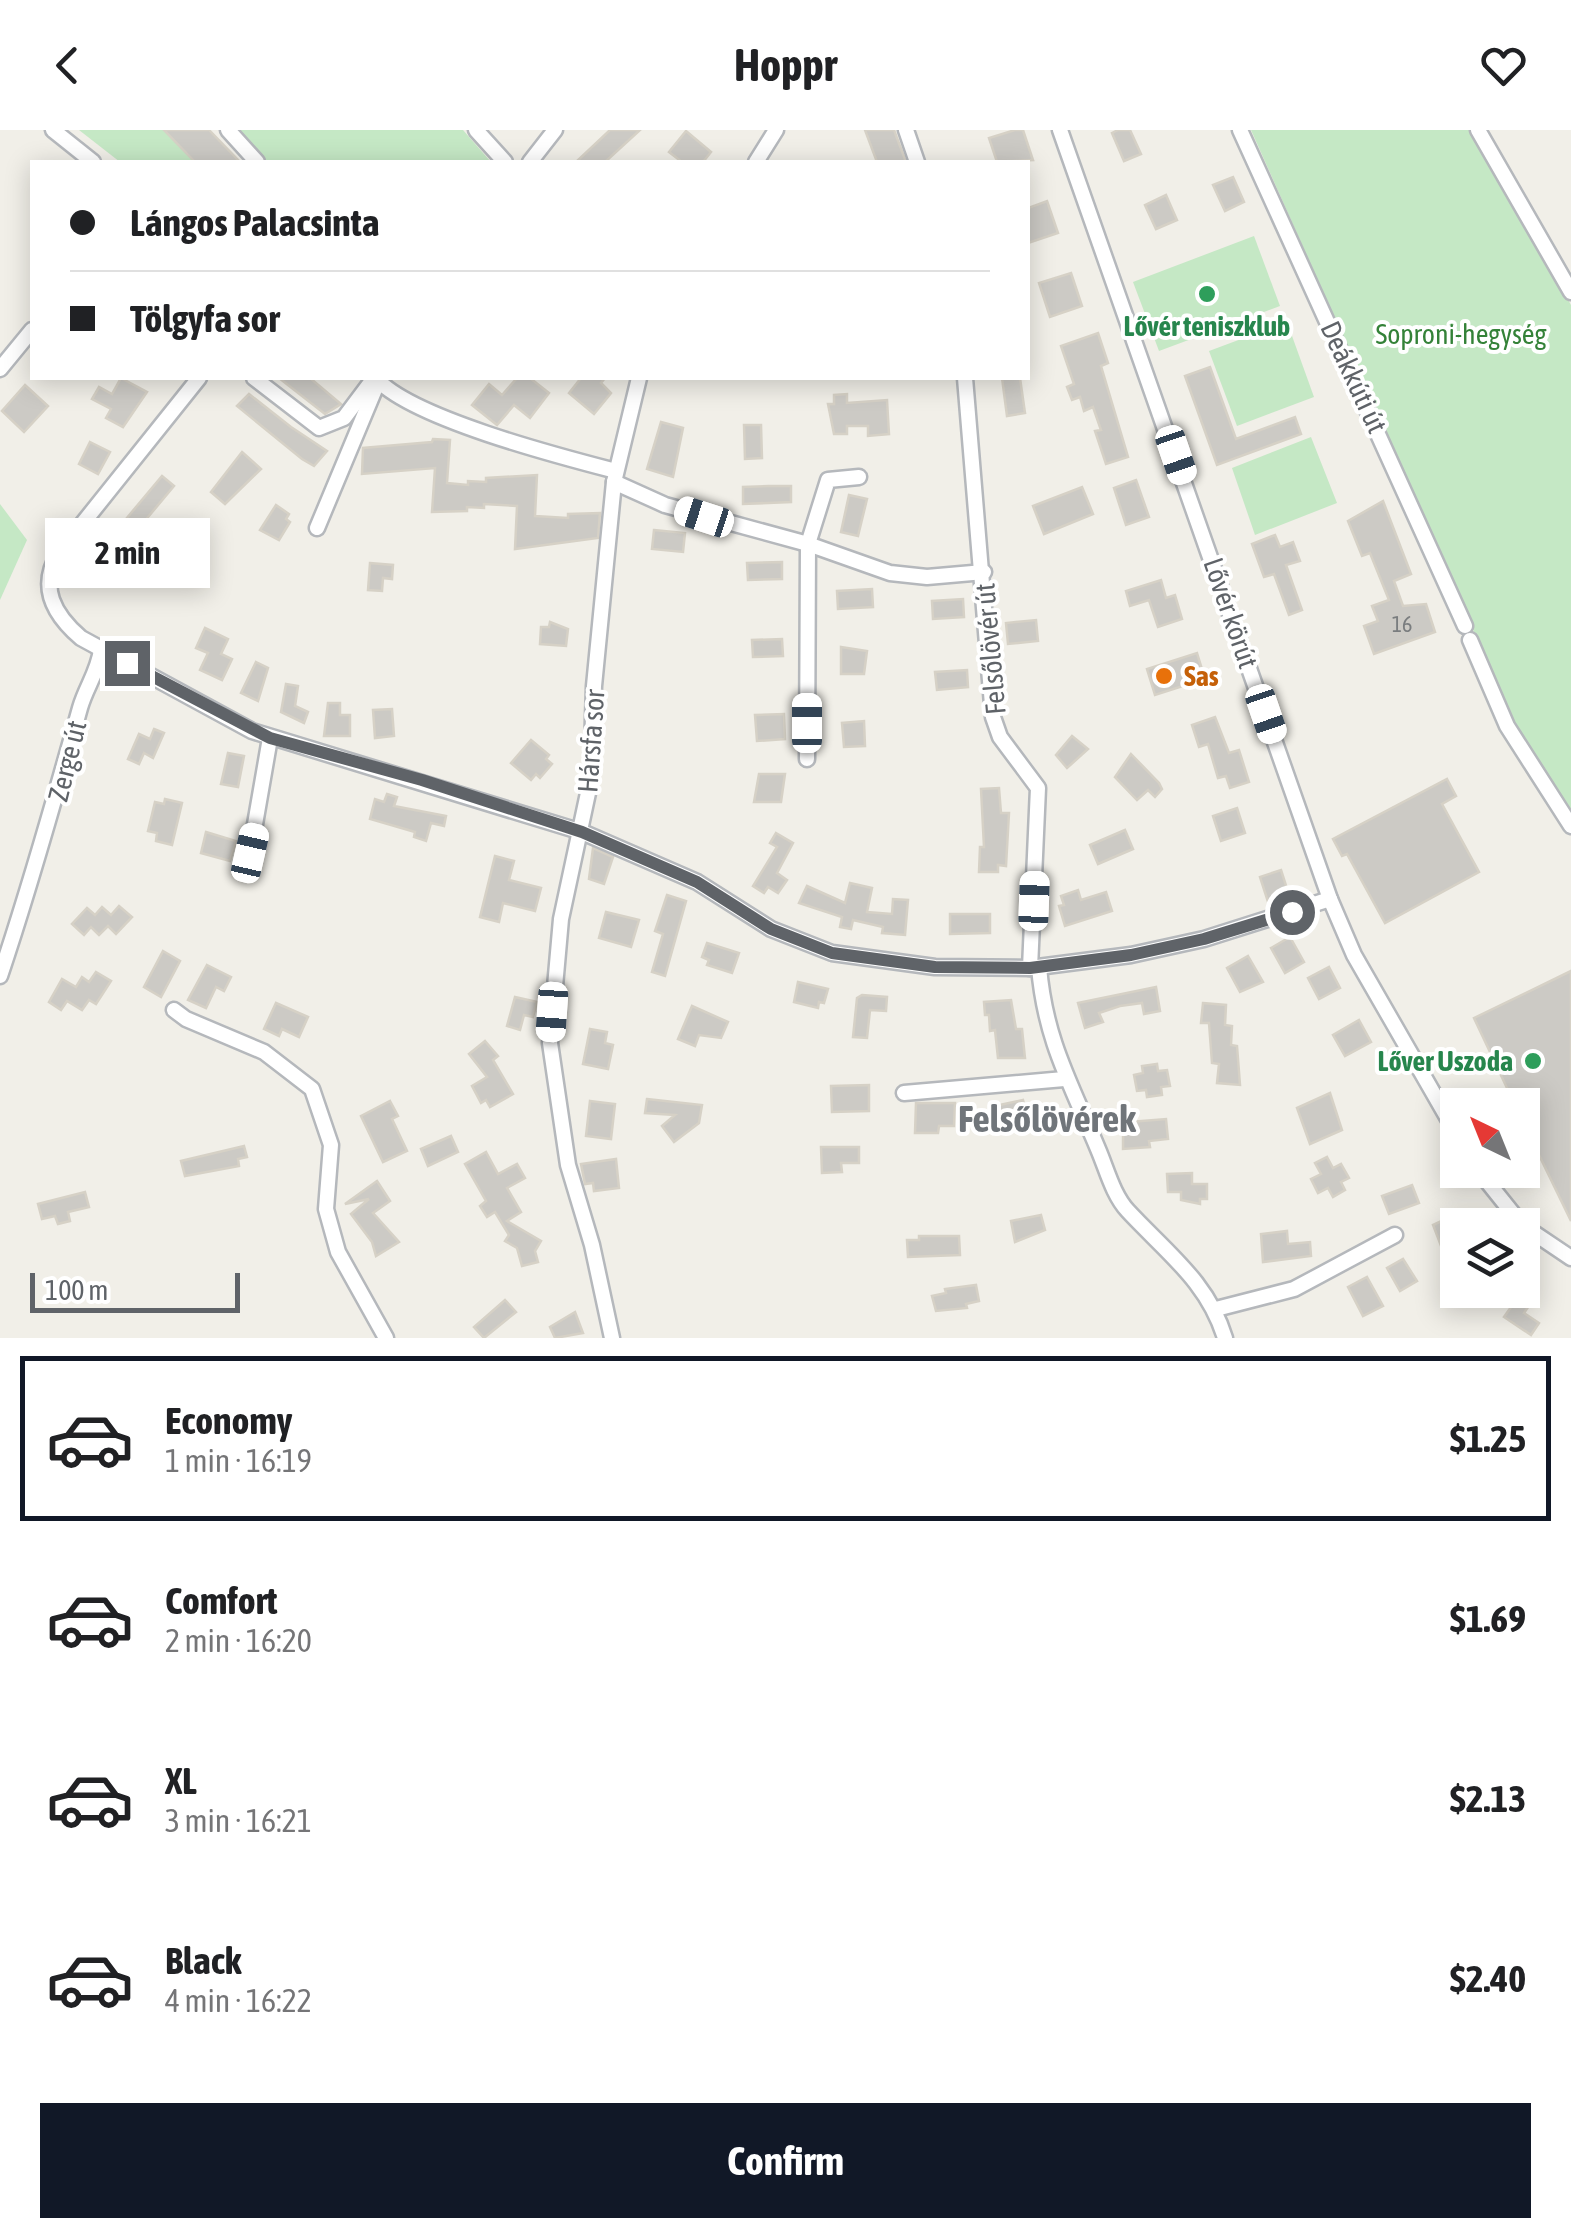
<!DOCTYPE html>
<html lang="en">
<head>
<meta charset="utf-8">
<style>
	body { margin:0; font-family:"Asap Condensed",sans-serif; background:#f6f6f6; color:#202124; height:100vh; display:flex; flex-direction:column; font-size:38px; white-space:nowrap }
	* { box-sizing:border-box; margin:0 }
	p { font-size:32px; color:#757577 }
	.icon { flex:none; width:55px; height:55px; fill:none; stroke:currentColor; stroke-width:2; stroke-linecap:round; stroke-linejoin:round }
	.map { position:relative; height:1208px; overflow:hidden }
	.drawer { display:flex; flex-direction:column; background:#fff; flex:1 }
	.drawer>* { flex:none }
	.top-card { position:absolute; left:30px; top:30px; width:1000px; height:220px; border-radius:0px; box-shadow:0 5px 25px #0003; display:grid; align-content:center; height:220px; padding:0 40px; background:#fff }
	.needle { width:65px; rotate:317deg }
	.fabs { position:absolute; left:1440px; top:958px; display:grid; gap:20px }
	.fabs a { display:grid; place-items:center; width:100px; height:100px; border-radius:0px; background:#fff; box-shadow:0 5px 25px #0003; font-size:50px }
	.scale { position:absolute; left:30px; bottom:25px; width:210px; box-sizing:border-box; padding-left:10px; border:5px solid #5f6368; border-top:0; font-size:28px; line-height:35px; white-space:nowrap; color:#5f6368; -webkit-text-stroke:8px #fff; paint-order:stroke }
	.end { position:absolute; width:45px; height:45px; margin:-22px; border:12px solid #5f6368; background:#fff; box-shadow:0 0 0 5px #fff }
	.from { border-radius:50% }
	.bubble { position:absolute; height:70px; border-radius:0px; background:#fff; box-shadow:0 5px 25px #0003; font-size:32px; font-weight:700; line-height:70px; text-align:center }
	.car { position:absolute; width:30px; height:60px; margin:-30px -15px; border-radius:12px; box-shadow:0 0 8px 2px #0007; background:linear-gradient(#fff 24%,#345 0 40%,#fff 0 76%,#345 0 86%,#fff 0) }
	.top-card b { display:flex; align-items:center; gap:35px; height:95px; font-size:38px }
	.top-card b+b { border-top:2px solid #e0e0e0 }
	.top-card i { width:25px; height:25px; background:#202124 }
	ul { padding:18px 0 0; list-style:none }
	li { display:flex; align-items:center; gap:30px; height:165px; margin:0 20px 15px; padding:0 20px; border:5px solid transparent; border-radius:0px }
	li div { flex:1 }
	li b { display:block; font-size:38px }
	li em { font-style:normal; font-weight:700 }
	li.on { border-color:#111827 }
	li>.icon { width:90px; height:90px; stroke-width:1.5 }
	.button { display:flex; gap:20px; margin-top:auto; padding:20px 40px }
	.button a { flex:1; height:115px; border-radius:0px; background:#111827; color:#fff; font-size:40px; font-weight:700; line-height:115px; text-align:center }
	header { display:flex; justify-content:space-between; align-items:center; height:130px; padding:0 40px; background:#fff; font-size:45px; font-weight:700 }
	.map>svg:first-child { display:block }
</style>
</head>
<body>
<header><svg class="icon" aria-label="back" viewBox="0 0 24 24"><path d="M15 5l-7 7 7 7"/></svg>Hoppr<svg class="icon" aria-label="heart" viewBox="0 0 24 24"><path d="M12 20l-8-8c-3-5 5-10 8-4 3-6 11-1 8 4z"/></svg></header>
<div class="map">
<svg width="1571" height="1208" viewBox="0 0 1571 1208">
	<rect width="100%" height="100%" fill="#f1efe8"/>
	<g fill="#c5e8c5">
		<polygon points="79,0 165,0 195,32 120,32"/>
		<polygon points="231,0 463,0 491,32 260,32"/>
		<polygon points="1251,0 1470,0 1571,175 1571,684 1514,592"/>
		<polygon points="1254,106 1280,176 1159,221 1133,152"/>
		<polygon points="1287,192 1314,267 1237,296 1209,221"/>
		<polygon points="1311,307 1337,373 1255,405 1232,338"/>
		<polygon points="0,374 27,410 0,470"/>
	</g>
	<g fill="#cccac5" stroke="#d6d1c6" stroke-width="2.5">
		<polygon points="164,0 209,0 240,32 195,32"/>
		<polygon points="610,0 640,0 605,32 576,32"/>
		<polygon points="865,0 894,0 906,32 877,32"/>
		<polygon points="1015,0 1023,0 1033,30 997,32 989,8"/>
		<polygon points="1118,0 1130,0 1141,24 1124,31 1112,3"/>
		<polygon points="686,1 711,22 703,32 682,32 669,22"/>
		<polygon points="1233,47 1244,72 1225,81 1213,55"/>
		<polygon points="1166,65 1177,90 1156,99 1145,75"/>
		<polygon points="1047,71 1058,103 1028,113 1028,78"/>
		<polygon points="1071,143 1082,176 1050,187 1039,153"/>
		<polygon points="1098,203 1108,233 1101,236 1128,327 1106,334 1095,301 1101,300 1093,277 1084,281 1080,267 1072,270 1067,257 1074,254 1061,216"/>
		<polygon points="1210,237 1236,309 1295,287 1301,304 1217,335 1185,246"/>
		<polygon points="121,248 147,262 123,297 106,288 111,279 92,269 99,257 112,264"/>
		<polygon points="279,248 310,248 341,274 325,284"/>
		<polygon points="517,248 530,248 549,263 530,288 514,275 497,295 472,275 489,254 502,265"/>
		<polygon points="581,248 605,248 601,253 611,263 594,284 569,263"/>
		<polygon points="1002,248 1020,248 1025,283 1007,286"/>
		<polygon points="25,255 48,276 24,302 2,281"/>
		<polygon points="249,264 291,297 327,321 314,336 302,329 237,276"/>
		<polygon points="847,264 847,273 887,270 889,304 868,306 868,296 847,296 847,304 834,304 828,274 834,274 834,265"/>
		<polygon points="661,292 683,298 673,347 647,339"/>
		<polygon points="744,295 761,295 762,328 745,329"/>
		<polygon points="433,309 450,310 447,353 468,355 468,351 486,352 486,348 537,345 535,386 568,388 568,384 600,383 598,408 515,419 517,376 484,374 484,378 467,377 467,381 432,382 435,338 362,344 363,318 432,312"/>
		<polygon points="90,312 110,322 98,344 79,334"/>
		<polygon points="242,322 261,339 225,374 211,362"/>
		<polygon points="162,346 174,356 138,399 126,389"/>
		<polygon points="1136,350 1149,387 1126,395 1114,358"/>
		<polygon points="769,356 791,356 791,372 743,374 743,357"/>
		<polygon points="1082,357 1093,384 1044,404 1033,376"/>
		<polygon points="849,365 867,369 858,406 841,402"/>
		<polygon points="1383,371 1411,444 1394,451 1403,476 1426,474 1435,502 1374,524 1364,496 1378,491 1372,476 1389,470 1370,423 1362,426 1348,391"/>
		<polygon points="276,375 289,384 286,389 290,392 279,410 260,400"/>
		<polygon points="654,400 685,403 683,422 652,419"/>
		<polygon points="1275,405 1280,417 1293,412 1300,431 1286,435 1302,480 1289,485 1274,444 1264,447 1252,414"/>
		<polygon points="782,432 782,449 748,450 747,433"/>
		<polygon points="370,433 393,435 392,449 383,448 382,461 368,460"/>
		<polygon points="1161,450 1166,468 1175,465 1182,489 1158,497 1149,470 1130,476 1126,461"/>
		<polygon points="872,459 873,477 838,479 837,461"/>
		<polygon points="963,469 964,487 933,489 932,471"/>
		<polygon points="1036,490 1038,511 1008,514 1006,493"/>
		<polygon points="550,492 568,499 566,516 540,514 541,497 549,497"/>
		<polygon points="205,498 228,509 221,524 232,529 222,550 200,540 208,523 196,518"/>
		<polygon points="782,509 783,526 753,527 752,510"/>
		<polygon points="841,517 867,521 864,544 841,544"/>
		<polygon points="1197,523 1205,549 1155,565 1147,539"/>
		<polygon points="256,532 268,538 258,571 241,563"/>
		<polygon points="967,540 968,557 937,560 935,542"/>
		<polygon points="286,554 298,556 295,576 308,582 304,593 281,582"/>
		<polygon points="328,573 340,573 340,585 350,585 350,606 324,606"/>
		<polygon points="392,579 394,606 375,608 373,580"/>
		<polygon points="784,584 785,609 757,611 755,585"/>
		<polygon points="1215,587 1229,623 1239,620 1249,652 1230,658 1226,646 1218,648 1208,614 1199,617 1192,595"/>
		<polygon points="864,591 865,616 844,617 842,593"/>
		<polygon points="154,599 164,603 153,628 144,623 139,634 128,629 139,604 150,609"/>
		<polygon points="1072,606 1088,619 1067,638 1056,625"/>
		<polygon points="531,610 549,625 546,629 552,634 540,648 536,644 531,650 511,633"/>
		<polygon points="228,623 244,626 238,657 221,654"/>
		<polygon points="1131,624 1159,653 1162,659 1155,667 1148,660 1137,670 1115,647"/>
		<polygon points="759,644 785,644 781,672 754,672"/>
		<polygon points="1447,649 1456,666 1442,674 1479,742 1385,793 1347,724 1342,726 1333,709"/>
		<polygon points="999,658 1001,683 1009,683 1006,736 998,735 998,742 979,742 980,717 984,717 981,659"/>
		<polygon points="387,664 397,667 394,676 446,686 444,696 431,693 426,711 414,707 415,702 370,689 375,669 384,672"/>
		<polygon points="165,669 182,673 172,715 156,711 157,703 148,701 155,672 164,674"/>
		<polygon points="1237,678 1245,703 1221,711 1213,686"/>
		<polygon points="1125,700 1133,719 1098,734 1090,715"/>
		<polygon points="206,702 236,711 230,731 201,723"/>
		<polygon points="776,703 793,713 777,743 787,750 778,763 768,757 764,763 753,756 777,717 770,713"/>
		<polygon points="593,718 613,727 604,754 589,749"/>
		<polygon points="495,726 514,731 509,750 541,758 535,781 503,773 499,792 480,787"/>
		<polygon points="1281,740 1290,768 1269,775 1260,747"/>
		<polygon points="850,753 872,758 867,782 892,784 893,769 908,770 905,805 882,803 883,797 853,790 851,799 840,797 842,787 799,773 807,756 845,773"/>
		<polygon points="1078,760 1081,770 1106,762 1112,781 1065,796 1059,776 1064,775 1061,766"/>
		<polygon points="667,765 686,771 665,846 652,842 663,804 655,801"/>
		<polygon points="119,776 132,787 116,804 108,796 99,805 91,797 84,805 72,794 87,778 95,785 102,777 111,785"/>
		<polygon points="606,782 639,790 631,817 599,808"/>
		<polygon points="950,784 990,784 990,803 950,804"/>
		<polygon points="1290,807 1304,832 1285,843 1271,818"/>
		<polygon points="707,813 739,823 732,843 707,835 709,830 702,827"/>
		<polygon points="163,821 180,831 161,867 144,857"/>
		<polygon points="1248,826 1263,852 1240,862 1227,838"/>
		<polygon points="207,835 231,847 224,861 216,857 206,878 188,870"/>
		<polygon points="1329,837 1340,858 1319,869 1308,848"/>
		<polygon points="1571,841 1571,1091 1522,990 1522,975 1515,975 1474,888"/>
		<polygon points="96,842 111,851 96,874 89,870 82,880 67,871 61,880 49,872 62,849 76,857 82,847 89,852"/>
		<polygon points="798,852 828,859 824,873 819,872 818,878 794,872"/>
		<polygon points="1156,857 1160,881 1144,884 1142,873 1120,876 1099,883 1103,892 1085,898 1078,873"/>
		<polygon points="862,865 887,867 886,881 870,880 867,908 853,907 857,868"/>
		<polygon points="515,867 537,872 533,887 524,885 520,900 507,896"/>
		<polygon points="1011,870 1016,899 1022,899 1025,928 998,928 995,900 990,901 989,885 985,885 984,872"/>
		<polygon points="276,873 308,887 299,907 282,899 279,906 264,899"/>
		<polygon points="1203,873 1226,875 1225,895 1232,896 1231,915 1237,916 1240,955 1217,953 1219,934 1212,933 1209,893 1201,893"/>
		<polygon points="692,876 728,892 721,908 699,905 695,916 678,909"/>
		<polygon points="1359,890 1371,912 1345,926 1333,905"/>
		<polygon points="590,899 607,902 605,913 613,915 608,939 583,934"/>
		<polygon points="485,911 498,926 493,930 513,964 490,977 486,970 481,973 472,956 487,947 469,924"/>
		<polygon points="1157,934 1158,941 1167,940 1170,956 1161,957 1162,965 1147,967 1146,960 1137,961 1134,945 1143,943 1142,936"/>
		<polygon points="869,955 869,981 832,982 831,956"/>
		<polygon points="1330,963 1342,1000 1310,1014 1297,978"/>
		<polygon points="647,969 702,975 699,993 674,1012 662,996 675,985 645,983"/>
		<polygon points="1023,970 1028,989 999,995 995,976"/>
		<polygon points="390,971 398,986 392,989 407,1021 383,1032 361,986"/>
		<polygon points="590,971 615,974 611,1009 586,1006"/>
		<polygon points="916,973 955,973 954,996 939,996 938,1003 915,1003"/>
		<polygon points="1166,989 1168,1009 1149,1011 1150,1017 1123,1019 1123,1000 1130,1000 1130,992"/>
		<polygon points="451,1006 458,1022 428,1036 421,1019"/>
		<polygon points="244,1016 247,1027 238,1029 239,1036 185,1046 181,1031"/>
		<polygon points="821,1017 859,1017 859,1033 841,1033 842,1042 822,1043"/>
		<polygon points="486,1022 498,1044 517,1034 525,1048 507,1058 521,1082 507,1091 541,1111 535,1121 538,1132 522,1136 517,1118 505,1111 509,1105 495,1082 487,1087 480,1076 486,1071 465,1034"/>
		<polygon points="1327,1027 1333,1038 1341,1034 1349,1048 1341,1052 1345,1060 1333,1067 1328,1058 1318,1063 1311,1049 1321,1044 1315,1033"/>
		<polygon points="616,1029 619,1058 594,1061 593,1053 585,1054 581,1034"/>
		<polygon points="1192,1043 1192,1054 1207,1054 1207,1069 1200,1069 1200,1074 1181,1070 1181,1062 1168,1062 1167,1044"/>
		<polygon points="377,1051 390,1071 373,1083 399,1112 376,1126 372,1112 351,1084 369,1069 345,1074"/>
		<polygon points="1412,1055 1419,1073 1389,1084 1382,1066"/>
		<polygon points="85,1062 89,1077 68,1082 70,1091 58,1094 55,1086 42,1089 38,1074"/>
		<polygon points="1461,1082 1467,1095 1458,1095 1458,1113 1443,1121 1433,1095"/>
		<polygon points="1041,1085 1045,1100 1015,1112 1011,1091"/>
		<polygon points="1287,1101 1288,1114 1310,1112 1311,1126 1263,1132 1261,1104"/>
		<polygon points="919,1106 959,1106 960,1125 908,1127 907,1110 919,1110"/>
		<polygon points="1403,1129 1417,1151 1400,1161 1387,1138"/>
		<polygon points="1367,1147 1383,1176 1363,1186 1348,1157"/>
		<polygon points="976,1155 979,1171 966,1174 967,1178 936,1181 932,1166 946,1163 945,1159"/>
		<polygon points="1526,1156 1537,1164 1524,1183 1539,1193 1531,1205 1504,1187"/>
		<polygon points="505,1170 516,1182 484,1208 474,1197"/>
		<polygon points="575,1182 583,1203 555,1208 550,1197"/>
	</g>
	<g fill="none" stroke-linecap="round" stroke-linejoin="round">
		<g stroke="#b5b8bc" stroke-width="19">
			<g id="street">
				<polyline points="53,0 93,32"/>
				<polyline points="228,0 257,32"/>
				<polyline points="476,0 505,32"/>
				<polyline points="906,0 917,32"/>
				<polyline points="1060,0 1330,769 1354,825 1458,1006"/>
				<polyline points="1240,0 1465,496"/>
				<polyline points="1478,0 1571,162"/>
				<polyline points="530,32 555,0"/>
				<polyline points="756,32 776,0"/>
				<polyline points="0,239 32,200"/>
				<path d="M199,248L59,423C38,457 54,485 81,508L252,601L582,702L697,752L771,799L832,823L935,837L1030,838L1131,825L1204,809L1330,769"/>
				<polyline points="254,248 319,298 344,288 374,248"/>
				<path d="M376,248C410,288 562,327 616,341"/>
				<polyline points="965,248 993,587 1000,607 1038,658 1030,838"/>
				<polyline points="614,352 665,375 808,414 890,443 927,447 984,442"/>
				<polyline points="317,398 378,252"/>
				<polyline points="1470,510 1507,596 1571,696"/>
				<polyline points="807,629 808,414 828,350 859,347"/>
				<polyline points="250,723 270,608"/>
				<path d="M1039,837C1045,910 1071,954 1098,1019C1107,1040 1113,1065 1128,1081C1167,1123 1208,1152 1225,1208"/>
				<path d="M0,846C30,757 55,668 80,578C86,557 98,542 101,520"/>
				<polyline points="174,880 186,889 264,922 312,959 331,1015 326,1079 338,1122 386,1208"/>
				<polyline points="904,963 1064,949"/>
				<polyline points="1478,1040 1522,1095"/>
				<polyline points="1522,1095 1571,1128"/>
				<polyline points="1216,1179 1294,1159 1395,1105"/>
				<polyline points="612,1208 592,1115 568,1035 550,913 561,789 591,649 594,556 614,352 639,248"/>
			</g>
		</g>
		<use href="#street" stroke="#fff" stroke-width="14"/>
	</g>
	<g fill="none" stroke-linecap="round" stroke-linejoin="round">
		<polyline stroke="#5f6368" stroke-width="12" points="127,533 270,608 422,650 582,702 697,752 771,799 832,823 935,837 1030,838 1131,825 1204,809 1292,782"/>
	</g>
	<g fill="#2e9e5b" stroke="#fff" stroke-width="4">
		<circle cx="1207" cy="164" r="10"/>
		<circle cx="1533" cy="931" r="10"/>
	</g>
	<circle fill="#e8710a" stroke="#fff" stroke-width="4" cx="1164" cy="546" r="10"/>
	<g text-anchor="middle" stroke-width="8" stroke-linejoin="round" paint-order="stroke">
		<g font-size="22" fill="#7a7d7f">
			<text x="1402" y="502">16</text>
		</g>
		<g font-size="28" font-weight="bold" fill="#27864d" stroke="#fff">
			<text x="1207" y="206">Lővér teniszklub</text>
			<text x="1513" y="941" text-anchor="end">Lőver Uszoda</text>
		</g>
		<g font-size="28" fill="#348238" stroke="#fff">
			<text x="1461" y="214">Soproni-hegység</text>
		</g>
		<g font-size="28" fill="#5f6368" stroke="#fff">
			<text transform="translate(1354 247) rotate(65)" y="10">Deákkúti út</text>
			<text transform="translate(1231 483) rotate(71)" y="10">Lővér körút</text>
			<text transform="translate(990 519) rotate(-95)" y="10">Felsőlövér út</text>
			<text transform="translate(591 611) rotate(-86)" y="10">Hársfa sor</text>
			<text transform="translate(67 631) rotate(-76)" y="10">Zerge út</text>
		</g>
		<g font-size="28" font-weight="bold" fill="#c56008" stroke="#fff" text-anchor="start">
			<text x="1184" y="556">Sas</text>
		</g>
		<g font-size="38" font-weight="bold" fill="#70757a" stroke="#fff">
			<text x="1047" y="1002">Felsőlövérek</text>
		</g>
	</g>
</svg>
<div class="fabs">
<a><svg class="needle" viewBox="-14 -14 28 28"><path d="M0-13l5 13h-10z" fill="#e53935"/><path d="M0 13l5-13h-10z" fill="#757577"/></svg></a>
<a><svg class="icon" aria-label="layers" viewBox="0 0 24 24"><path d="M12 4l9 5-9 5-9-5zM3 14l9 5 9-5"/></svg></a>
</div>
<div class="scale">100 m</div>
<i class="end from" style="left:1292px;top:782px"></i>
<i class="end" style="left:127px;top:533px"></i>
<div class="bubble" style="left:45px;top:388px;width:165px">2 min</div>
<i class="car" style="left:1176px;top:325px;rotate:161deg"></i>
<i class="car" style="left:704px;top:387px;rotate:288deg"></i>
<i class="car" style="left:1266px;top:584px;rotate:161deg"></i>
<i class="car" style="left:807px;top:593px;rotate:0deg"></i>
<i class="car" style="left:250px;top:723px;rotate:13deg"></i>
<i class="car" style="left:1034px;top:771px;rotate:2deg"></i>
<i class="car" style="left:552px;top:882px;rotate:184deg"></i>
<div class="top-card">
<b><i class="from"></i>Lángos Palacsinta</b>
<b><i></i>Tölgyfa sor</b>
</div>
</div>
<section class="drawer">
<ul>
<li class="on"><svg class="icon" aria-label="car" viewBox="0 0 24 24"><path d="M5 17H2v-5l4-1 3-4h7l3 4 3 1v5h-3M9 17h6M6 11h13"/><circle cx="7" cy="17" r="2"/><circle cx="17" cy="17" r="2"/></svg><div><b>Economy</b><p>1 min · 16:19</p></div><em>$1.25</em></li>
<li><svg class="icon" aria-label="car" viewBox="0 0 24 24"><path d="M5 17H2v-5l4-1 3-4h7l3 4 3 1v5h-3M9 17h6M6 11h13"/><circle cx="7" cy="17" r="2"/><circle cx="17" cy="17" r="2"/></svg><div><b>Comfort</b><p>2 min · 16:20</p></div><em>$1.69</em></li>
<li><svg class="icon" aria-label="car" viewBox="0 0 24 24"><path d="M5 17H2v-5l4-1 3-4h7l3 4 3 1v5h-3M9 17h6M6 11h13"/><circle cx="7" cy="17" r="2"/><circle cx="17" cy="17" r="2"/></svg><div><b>XL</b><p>3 min · 16:21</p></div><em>$2.13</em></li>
<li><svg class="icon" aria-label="car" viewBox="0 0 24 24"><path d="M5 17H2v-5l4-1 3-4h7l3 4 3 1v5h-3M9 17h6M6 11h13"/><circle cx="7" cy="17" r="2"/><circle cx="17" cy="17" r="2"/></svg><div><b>Black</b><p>4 min · 16:22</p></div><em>$2.40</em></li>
</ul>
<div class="button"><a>Confirm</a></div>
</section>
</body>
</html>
